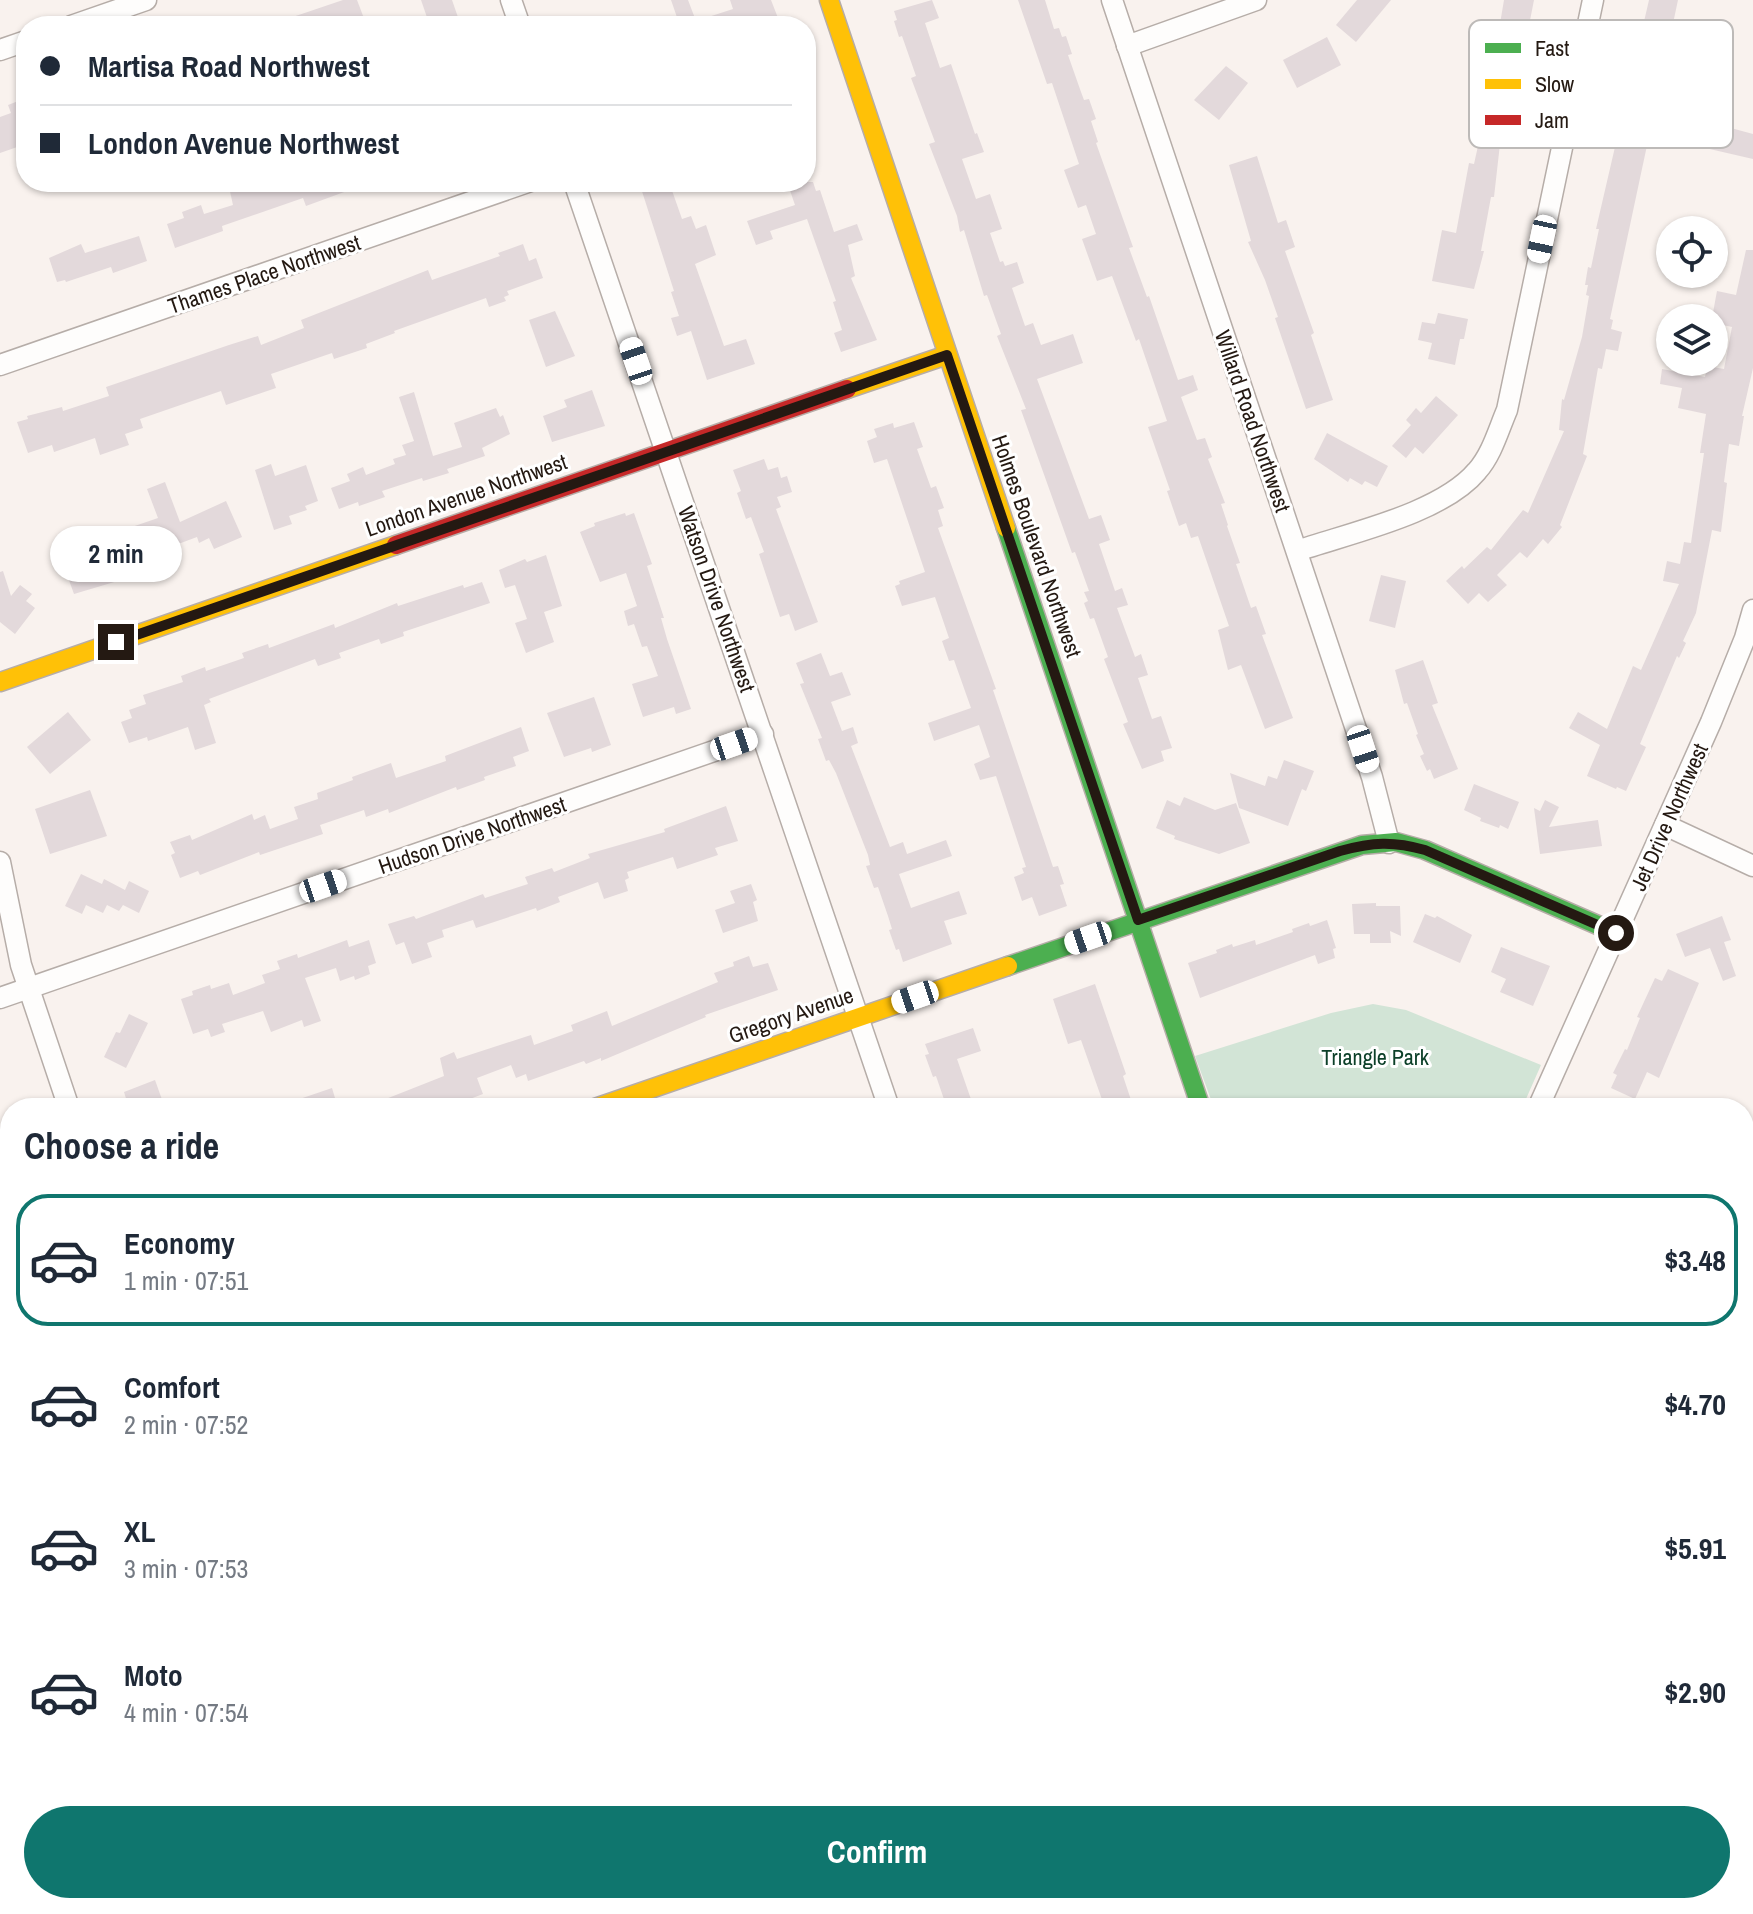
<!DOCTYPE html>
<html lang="en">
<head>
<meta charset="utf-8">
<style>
	body { margin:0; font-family:"Archivo Narrow",sans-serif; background:#f2f2f3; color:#1f2937; height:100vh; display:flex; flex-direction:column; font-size:30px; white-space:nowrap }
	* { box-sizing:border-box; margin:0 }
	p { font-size:26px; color:#747a83 }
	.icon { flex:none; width:44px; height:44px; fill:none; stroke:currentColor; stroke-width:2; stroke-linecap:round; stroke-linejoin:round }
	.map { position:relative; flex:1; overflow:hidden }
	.drawer { position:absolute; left:0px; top:1098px; width:1754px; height:816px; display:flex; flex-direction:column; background:#fff; border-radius:32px 32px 0 0; box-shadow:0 2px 6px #0004 }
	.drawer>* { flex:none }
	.hud { position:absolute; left:16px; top:16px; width:800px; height:176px; border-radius:32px; box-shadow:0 2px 6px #0004; display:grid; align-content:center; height:176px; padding:0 24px; background:#fff }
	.fabs { position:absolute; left:1656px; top:216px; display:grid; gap:16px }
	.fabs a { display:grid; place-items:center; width:72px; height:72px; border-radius:50%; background:#fff; box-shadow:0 2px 6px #0004; font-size:40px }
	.end { position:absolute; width:36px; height:36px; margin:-18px; border:10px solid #241912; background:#fff; box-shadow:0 0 0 4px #fff }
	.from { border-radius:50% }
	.bubble { position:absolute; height:56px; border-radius:28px; background:#fff; box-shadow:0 2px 6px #0004; font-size:26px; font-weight:800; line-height:56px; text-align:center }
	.car { position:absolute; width:24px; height:48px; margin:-24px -12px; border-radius:10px; box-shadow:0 0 6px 2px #0007; background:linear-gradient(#fff 24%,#345 0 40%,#fff 0 76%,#345 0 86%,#fff 0) }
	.hud b { display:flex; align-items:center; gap:28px; height:76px; font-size:30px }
	.hud b+b { border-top:2px solid #e0e1e3 }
	.hud i { width:20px; height:20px; background:#1f2937 }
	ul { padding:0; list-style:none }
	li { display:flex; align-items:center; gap:24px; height:132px; margin:0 16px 12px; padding:0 8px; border:4px solid transparent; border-radius:32px }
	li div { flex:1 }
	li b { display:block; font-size:30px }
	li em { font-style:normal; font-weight:800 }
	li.selected { border-color:#0f766e }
	li>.icon { width:72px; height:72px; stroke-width:1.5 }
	h2 { padding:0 24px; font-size:36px; line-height:96px }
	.cta { display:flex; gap:16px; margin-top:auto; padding:16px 24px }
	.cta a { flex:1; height:92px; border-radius:48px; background:#0f766e; color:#fff; font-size:32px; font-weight:800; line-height:92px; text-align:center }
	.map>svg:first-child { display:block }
</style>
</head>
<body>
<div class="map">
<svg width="1753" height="1914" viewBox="0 0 1753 1914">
	<rect width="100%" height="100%" fill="#f9f2ee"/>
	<polygon fill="#d2e4d6" points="1373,1004 1406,1010 1541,1065 1522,1108 1238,1108 1233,1099 1213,1105 1195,1056 1331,1013"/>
	<g fill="#e3d9db">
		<polygon points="343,0 357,0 365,21 351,26 275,26 275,23"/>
		<polygon points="421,0 452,0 461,26 430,26"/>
		<polygon points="671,0 688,0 696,21 733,9 730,0 771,0 778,18 755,26 680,26"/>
		<polygon points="932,0 939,18 925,23 940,68 951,64 975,134 977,133 984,152 962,159 976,199 990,194 1002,229 990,233 1000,262 1003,261 1005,266 1017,262 1024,283 1012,288 1025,326 1033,323 1041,345 1073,334 1083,363 1037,379 1089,519 1101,515 1110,540 1099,544 1115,591 1122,588 1128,605 1117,608 1135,657 1141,654 1148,675 1138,678 1152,719 1161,716 1172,748 1161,751 1164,761 1142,769 1123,724 1128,722 1104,659 1108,657 1094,618 1090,619 1084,603 1088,601 1084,592 1089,591 1075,552 1072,553 1021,410 1026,409 997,336 1001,334 987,295 984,296 964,230 960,232 957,216 929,144 935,142 911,78 916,76 902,36 899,37 894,21 897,20 894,11"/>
		<polygon points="1018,0 1045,0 1054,29 1059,28 1062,37 1066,36 1072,54 1068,55 1081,92 1084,100 1089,99 1096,119 1091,121 1098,142 1096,143 1133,247 1129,248 1147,297 1149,296 1178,380 1193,375 1198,390 1181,397 1197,440 1205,438 1212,457 1208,459 1225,503 1221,504 1228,525 1227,526 1240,563 1236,564 1251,608 1256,606 1266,634 1262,635 1293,718 1265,729 1241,665 1228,670 1218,630 1229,626 1198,536 1191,538 1186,523 1179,526 1167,491 1170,490 1148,427 1167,421 1139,339 1136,341 1112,276 1097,281 1082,239 1096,234 1086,205 1078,208 1064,170 1079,164 1052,83 1047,84"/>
		<polygon points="1357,0 1391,0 1356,42 1336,25"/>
		<polygon points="1504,0 1534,0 1524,51 1520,50 1510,96 1514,97 1511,109 1514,110 1510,127 1508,127 1504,145 1500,144 1494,197 1491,197 1481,251 1484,251 1474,289 1432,281 1442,230 1456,233 1469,163 1474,164 1482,128 1471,126 1475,111 1485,113"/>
		<polygon points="1649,0 1678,0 1610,319 1613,320 1611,329 1622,332 1618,351 1606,349 1602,369 1598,368 1583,454 1587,456 1560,525 1562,527 1548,544 1543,539 1527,558 1520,552 1497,575 1507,585 1488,602 1479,593 1468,604 1446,581 1462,566 1464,569 1487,547 1491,550 1523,510 1528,513 1564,431 1559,430 1562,399 1564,400 1582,337 1589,296 1586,295 1588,285 1585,285 1588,267 1591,268 1599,229 1596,229"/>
		<polygon points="1327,37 1341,65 1297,88 1283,60"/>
		<polygon points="1226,66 1248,83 1219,120 1194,100"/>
		<polygon points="26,98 26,149 23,145 0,153 0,117 11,113 8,105"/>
		<polygon points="1705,121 1753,134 1753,159 1701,147"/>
		<polygon points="1257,156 1278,223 1286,220 1295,247 1285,251 1314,333 1311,335 1333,400 1306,409 1275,318 1278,317 1265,280 1248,242 1251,241 1229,165"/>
		<polygon points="242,182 366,182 366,184 306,206 303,198 222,226 223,231 175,248 167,224 184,218 182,212 201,205 204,214 233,205 229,187"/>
		<polygon points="639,182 669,182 682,219 691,216 696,229 706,225 716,255 695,264 724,346 746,339 755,364 707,380 691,331 677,336 671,318 679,316 671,292 674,291"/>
		<polygon points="787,182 813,182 816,191 820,190 834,232 857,224 863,240 848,245 855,276 851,278 877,340 841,352 834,333 842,330 833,302 836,301 807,219 770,231 773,239 756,245 747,221 795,205"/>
		<polygon points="139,236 147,261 113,273 111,267 66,282 65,280 57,282 49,258 81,244 85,253"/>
		<polygon points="523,244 529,261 536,258 543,278 507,291 509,295 504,297 506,301 489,307 486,298 394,331 395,333 366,344 367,348 334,359 332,353 271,374 276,388 226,405 221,391 140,419 143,428 125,434 129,445 100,455 95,438 54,452 52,445 28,453 17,422 28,419 27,416 62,407 63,411 109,396 106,387 229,345 258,336 261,345 304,328 301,320 428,270 432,280 500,256 498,253"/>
		<polygon points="1746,250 1753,250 1753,368 1742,416 1744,416 1739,446 1729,444 1724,482 1727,483 1721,532 1712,530 1696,613 1683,641 1686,643 1679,658 1677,656 1640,744 1646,747 1626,791 1617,787 1616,789 1587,776 1600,745 1569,728 1578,712 1607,729 1633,666 1641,670 1679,584 1663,581 1667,561 1680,564 1684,542 1691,543 1704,453 1700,453 1706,414 1678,408 1682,388 1660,384 1662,369 1705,377 1707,366 1724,369 1732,327 1714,323 1714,318 1712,318 1717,291 1736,295"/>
		<polygon points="555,311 575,356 546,367 529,320"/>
		<polygon points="1438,313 1468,319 1464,339 1460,339 1455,365 1428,359 1432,343 1418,340 1422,322 1435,324"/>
		<polygon points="592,390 605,426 552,442 543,416 567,407 564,400"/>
		<polygon points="414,392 433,456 462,447 454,423 496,408 500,417 503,415 510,434 482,448 485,456 447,469 449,473 423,481 422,478 382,491 385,497 359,506 358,502 339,509 331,488 350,481 347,474 363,467 366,475 395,464 393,459 406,455 402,445 414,441 399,397"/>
		<polygon points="1436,396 1458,415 1423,454 1415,447 1406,458 1392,446 1411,425 1406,420 1416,408 1421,413"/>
		<polygon points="914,422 923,447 917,449 931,488 936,486 944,508 938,510 943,526 938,528 996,689 993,690 1053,867 1058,866 1064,884 1060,885 1067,906 1039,916 1032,897 1022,901 1014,877 1024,873 1022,868 1026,867 996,776 980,780 974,764 990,757 979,725 934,741 928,723 971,708 954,660 949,661 942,641 949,638 935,597 902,606 895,586 900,584 899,581 925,572 887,459 874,463 867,441 877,437 874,429 893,423 894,428"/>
		<polygon points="1327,433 1388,466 1377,487 1365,481 1362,485 1350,478 1348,482 1314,459"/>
		<polygon points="764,459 768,470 778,467 781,478 787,476 792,492 777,497 781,507 776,509 818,622 795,631 789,614 780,617 759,554 764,552 751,517 746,519 737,493 741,491 733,470"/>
		<polygon points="271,464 275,476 306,465 318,501 305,506 307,510 289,516 292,524 274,530 255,470"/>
		<polygon points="165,482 180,522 226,501 242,537 214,549 209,538 199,543 197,537 154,553 156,558 118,572 121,580 74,594 62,561 87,552 88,556 130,540 126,529 158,518 147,489"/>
		<polygon points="625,513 626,516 634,513 652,564 647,566 664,618 661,618 667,639 691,709 676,714 674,707 643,717 632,684 658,676 647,646 642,647 634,624 628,626 624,611 637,606 626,573 600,582 580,532 595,526 594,523"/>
		<polygon points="546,555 562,606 544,612 554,642 526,653 515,623 527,619 515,585 505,588 499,570 525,559 527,562"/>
		<polygon points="3,571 11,596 20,585 32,594 26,601 35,608 15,634 0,622 0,572"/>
		<polygon points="1381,575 1406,581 1395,628 1369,621"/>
		<polygon points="482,582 490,603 403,632 404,636 381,644 379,639 339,653 341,658 318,666 315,659 209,699 211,702 204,705 216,743 195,750 188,727 148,741 147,737 129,743 121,722 132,718 129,710 146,704 143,695 183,682 181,676 205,667 206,671 244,658 242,653 268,644 269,648 334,624 335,628 397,603 398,606 463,585 464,588"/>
		<polygon points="821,653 830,676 842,672 851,695 831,702 842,731 853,727 858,743 851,746 890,847 903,842 907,854 946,840 952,856 899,874 911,908 959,891 967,914 944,921 952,944 903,962 899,949 896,950 889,930 892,929 888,916 878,887 874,888 866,866 870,865 868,855 836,773 829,760 826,761 818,739 822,738 800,684 804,683 796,663"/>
		<polygon points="1423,660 1438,703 1432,705 1458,769 1434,779 1430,769 1427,771 1420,756 1424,754 1416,735 1418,734 1407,703 1404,704 1395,670"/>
		<polygon points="594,697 611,745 592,752 591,748 564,757 547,713"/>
		<polygon points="68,712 91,740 50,774 27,747"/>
		<polygon points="521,727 529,751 513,757 516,766 484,777 485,780 457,790 456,787 389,813 388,809 366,817 364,810 320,825 323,834 260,855 259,852 200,875 198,871 180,878 171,855 175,853 170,842 190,835 192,840 252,814 254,820 265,815 270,829 298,819 294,807 318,799 317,793 353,780 352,777 391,763 396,778 446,761 445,756"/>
		<polygon points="1284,760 1314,771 1306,791 1302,789 1288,826 1239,808 1230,773 1265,786 1268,776 1277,779"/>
		<polygon points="1474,784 1519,802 1508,829 1500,825 1499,828 1480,821 1481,818 1464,810"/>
		<polygon points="90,790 107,836 50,854 35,809"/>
		<polygon points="1184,797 1215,810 1236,803 1250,843 1219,854 1174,839 1175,836 1156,828 1167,800 1180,806"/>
		<polygon points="1545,800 1559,807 1549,827 1598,820 1602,846 1540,854 1534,808 1540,811"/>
		<polygon points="726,806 738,841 715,848 718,855 677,869 673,857 627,872 629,878 625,880 628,891 604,899 598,882 558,897 560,902 537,911 536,908 476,928 473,920 442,930 444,937 427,943 432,957 412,964 404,942 396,945 388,924 414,916 416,919 483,894 485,898 528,884 525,877 552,868 554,872 590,858 588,854 665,832 664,829"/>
		<polygon points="81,874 102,884 104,879 125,890 129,881 149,891 139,913 123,905 119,911 107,905 103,913 86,905 82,914 65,906"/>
		<polygon points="751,884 757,900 753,902 758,921 723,933 715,910 735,903 730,891"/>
		<polygon points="1376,903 1376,906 1400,906 1401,936 1390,931 1391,943 1370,943 1370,934 1354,934 1352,904"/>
		<polygon points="1425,914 1435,918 1437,916 1472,935 1460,963 1413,942"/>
		<polygon points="1722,916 1731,940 1724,942 1736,976 1723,981 1710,948 1685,957 1676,934"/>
		<polygon points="1327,920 1336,948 1333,949 1335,958 1318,964 1315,955 1200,998 1188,963 1217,953 1216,950 1232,944 1233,947 1255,940 1256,945 1293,932 1292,929 1309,923 1310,926"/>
		<polygon points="347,940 349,947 369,940 376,963 368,966 370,974 355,980 354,976 340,981 336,968 305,978 321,1021 304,1027 302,1020 271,1032 263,1011 222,1024 225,1032 211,1037 208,1029 193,1034 181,999 193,995 192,991 210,985 211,989 229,983 233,995 265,983 262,975 280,969 277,961 297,954 298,958"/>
		<polygon points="1501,947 1550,966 1533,1006 1500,992 1506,979 1491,972"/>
		<polygon points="749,956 753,967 768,963 778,990 705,1015 706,1017 601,1061 601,1058 586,1064 584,1061 528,1081 526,1074 516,1078 511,1065 477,1078 483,1094 454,1105 453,1100 432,1108 363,1108 444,1076 440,1058 454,1052 457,1059 531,1035 534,1045 573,1031 571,1025 607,1011 612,1026 718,982 714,973 734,966 733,962"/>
		<polygon points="1668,969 1699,983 1659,1078 1647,1072 1635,1099 1611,1088 1617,1075 1613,1073 1625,1049 1627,1050 1640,1018 1637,1017 1655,978 1662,981"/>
		<polygon points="1095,984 1126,1074 1123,1076 1131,1100 1129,1101 1131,1108 1105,1108 1081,1040 1068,1044 1053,999"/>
		<polygon points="129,1014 148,1023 126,1068 104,1057 116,1032 120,1033"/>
		<polygon points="973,1028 981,1051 957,1059 974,1108 947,1108 936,1076 933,1077 925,1055 929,1054 925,1044"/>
		<polygon points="155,1080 165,1108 129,1108 124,1092"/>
		<polygon points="332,1088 338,1108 282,1108 282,1105"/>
	</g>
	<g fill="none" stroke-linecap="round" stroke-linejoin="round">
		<g stroke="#b6ada8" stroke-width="23">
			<g id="street">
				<polyline points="511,0 520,26"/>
				<polyline points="1112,0 1372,777 1389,843"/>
				<polyline points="71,26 146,0"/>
				<polyline points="1127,46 1256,0"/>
				<polyline points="0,50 26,41"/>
				<polyline points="574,182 889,1108"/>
				<polyline points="0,365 528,182"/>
				<path d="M1297,551C1349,533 1441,514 1477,471C1492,454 1498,431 1507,410L1593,0"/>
				<polyline points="1665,825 1753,866"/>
				<polyline points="0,862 21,965 69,1108"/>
				<polyline points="0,998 763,734"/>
				<polyline points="1538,1108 1711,722 1745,638 1753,610"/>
				<polyline points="1744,1199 1753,1196"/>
				<polyline points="1744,1506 1753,1503"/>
				<polyline points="0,1780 10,1810"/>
				<polyline points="42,1904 45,1914"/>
				<polyline points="338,1904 341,1914"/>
				<polyline points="1156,1904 1160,1914"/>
				<polyline points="512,1914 540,1904"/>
			</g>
		</g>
		<g stroke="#b6ada8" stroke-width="21">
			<g id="fast">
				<polyline points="1006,528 1201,1108"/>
				<polyline points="1008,966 1362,845 1396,842 1425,850 1616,933"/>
			</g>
		</g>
		<g stroke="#b6ada8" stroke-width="21">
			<g id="slow">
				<polyline points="829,0 1006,528"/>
				<polyline points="847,389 947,355"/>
				<polyline points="0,682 396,545"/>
				<polyline points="595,1108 1008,966"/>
				<polyline points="1744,1830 1753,1827"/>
				<polyline points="1468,1904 1471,1914"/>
				<polyline points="1496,1914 1526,1904"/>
			</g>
		</g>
		<g stroke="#b6ada8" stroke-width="21">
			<polyline id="jam" points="396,545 847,389"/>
		</g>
		<g stroke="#d5d2d0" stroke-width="4" stroke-dasharray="2 6" stroke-linecap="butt">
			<polyline points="1744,1862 1753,1859"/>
			<polyline points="1435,1914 1448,1910"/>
			<polyline points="1590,1914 1620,1904"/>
		</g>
		<use href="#street" stroke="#fefdfc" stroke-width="20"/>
		<use href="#fast" stroke="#4caf50" stroke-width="18"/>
		<use href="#slow" stroke="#ffc107" stroke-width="18"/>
		<use href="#jam" stroke="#c62828" stroke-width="18"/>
	</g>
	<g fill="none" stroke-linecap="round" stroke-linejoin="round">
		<path stroke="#241912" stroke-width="10" d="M116,642L947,355L1138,920L1340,851C1373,842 1393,841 1425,850L1616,933"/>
	</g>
	<g text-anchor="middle" stroke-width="6" stroke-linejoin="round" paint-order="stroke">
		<g font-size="22" fill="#241912" stroke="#fff">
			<text transform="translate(264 274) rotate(-19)" y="8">Thames Place Northwest</text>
			<text transform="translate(1253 421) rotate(71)" y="8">Willard Road Northwest</text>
			<text transform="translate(466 495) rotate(-19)" y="8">London Avenue Northwest</text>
			<text transform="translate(1037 546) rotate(71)" y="8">Holmes Boulevard Northwest</text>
			<text transform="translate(717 599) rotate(71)" y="8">Watson Drive Northwest</text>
			<text transform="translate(1669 817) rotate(-66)" y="8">Jet Drive Northwest</text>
			<text transform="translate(472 835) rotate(-19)" y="8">Hudson Drive Northwest</text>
			<text transform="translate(791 1015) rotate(-19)" y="8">Gregory Avenue</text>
		</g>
		<g font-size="22" fill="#0c4029" stroke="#fff">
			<text x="1375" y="1065">Triangle Park</text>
		</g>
	</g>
	<rect x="1469" y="20" width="264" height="128" rx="12" fill="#fff" stroke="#bdbab8" stroke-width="2"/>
	<rect x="1485" y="43" width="36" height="10" fill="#4caf50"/>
	<rect x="1485" y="79" width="36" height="10" fill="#ffc107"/>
	<rect x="1485" y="115" width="36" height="10" fill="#c62828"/>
	<g font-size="22" fill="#241912">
		<text x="1535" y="56">Fast</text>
		<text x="1535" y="92">Slow</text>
		<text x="1535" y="128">Jam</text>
	</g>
</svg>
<div class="fabs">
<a><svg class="icon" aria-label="locate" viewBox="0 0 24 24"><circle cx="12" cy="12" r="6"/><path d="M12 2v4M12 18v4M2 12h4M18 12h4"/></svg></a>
<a><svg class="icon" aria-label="layers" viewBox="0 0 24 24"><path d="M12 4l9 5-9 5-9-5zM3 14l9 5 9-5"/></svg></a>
</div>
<i class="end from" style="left:1616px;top:933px"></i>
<i class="end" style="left:116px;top:642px"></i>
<div class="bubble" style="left:50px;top:526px;width:132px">2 min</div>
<i class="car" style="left:1542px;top:239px;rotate:192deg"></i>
<i class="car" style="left:636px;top:361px;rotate:341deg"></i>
<i class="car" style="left:734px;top:744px;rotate:71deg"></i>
<i class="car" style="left:1363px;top:749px;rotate:162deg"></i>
<i class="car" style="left:323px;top:886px;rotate:71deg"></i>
<i class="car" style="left:1088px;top:938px;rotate:251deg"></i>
<i class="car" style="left:915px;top:997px;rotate:251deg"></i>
<div class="hud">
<b><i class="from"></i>Martisa Road Northwest</b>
<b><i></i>London Avenue Northwest</b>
</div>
<section class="drawer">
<h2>Choose a ride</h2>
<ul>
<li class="selected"><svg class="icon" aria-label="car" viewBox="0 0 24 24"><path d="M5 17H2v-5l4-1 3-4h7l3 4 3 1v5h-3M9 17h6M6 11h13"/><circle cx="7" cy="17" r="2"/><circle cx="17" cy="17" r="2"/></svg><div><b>Economy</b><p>1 min · 07:51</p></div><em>$3.48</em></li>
<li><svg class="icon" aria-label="car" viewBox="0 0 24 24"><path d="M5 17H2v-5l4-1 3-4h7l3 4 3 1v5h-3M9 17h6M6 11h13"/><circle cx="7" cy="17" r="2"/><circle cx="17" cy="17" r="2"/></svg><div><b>Comfort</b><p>2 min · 07:52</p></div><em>$4.70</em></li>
<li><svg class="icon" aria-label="car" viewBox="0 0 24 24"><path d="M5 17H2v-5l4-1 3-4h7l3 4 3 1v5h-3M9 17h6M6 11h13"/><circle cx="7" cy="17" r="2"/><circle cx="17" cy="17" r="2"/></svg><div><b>XL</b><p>3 min · 07:53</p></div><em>$5.91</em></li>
<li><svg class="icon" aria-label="car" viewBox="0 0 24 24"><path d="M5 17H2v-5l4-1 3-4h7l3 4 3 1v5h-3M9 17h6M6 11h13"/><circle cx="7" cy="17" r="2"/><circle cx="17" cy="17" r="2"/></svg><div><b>Moto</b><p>4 min · 07:54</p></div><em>$2.90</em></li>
</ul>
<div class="cta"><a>Confirm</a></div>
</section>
</div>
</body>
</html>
